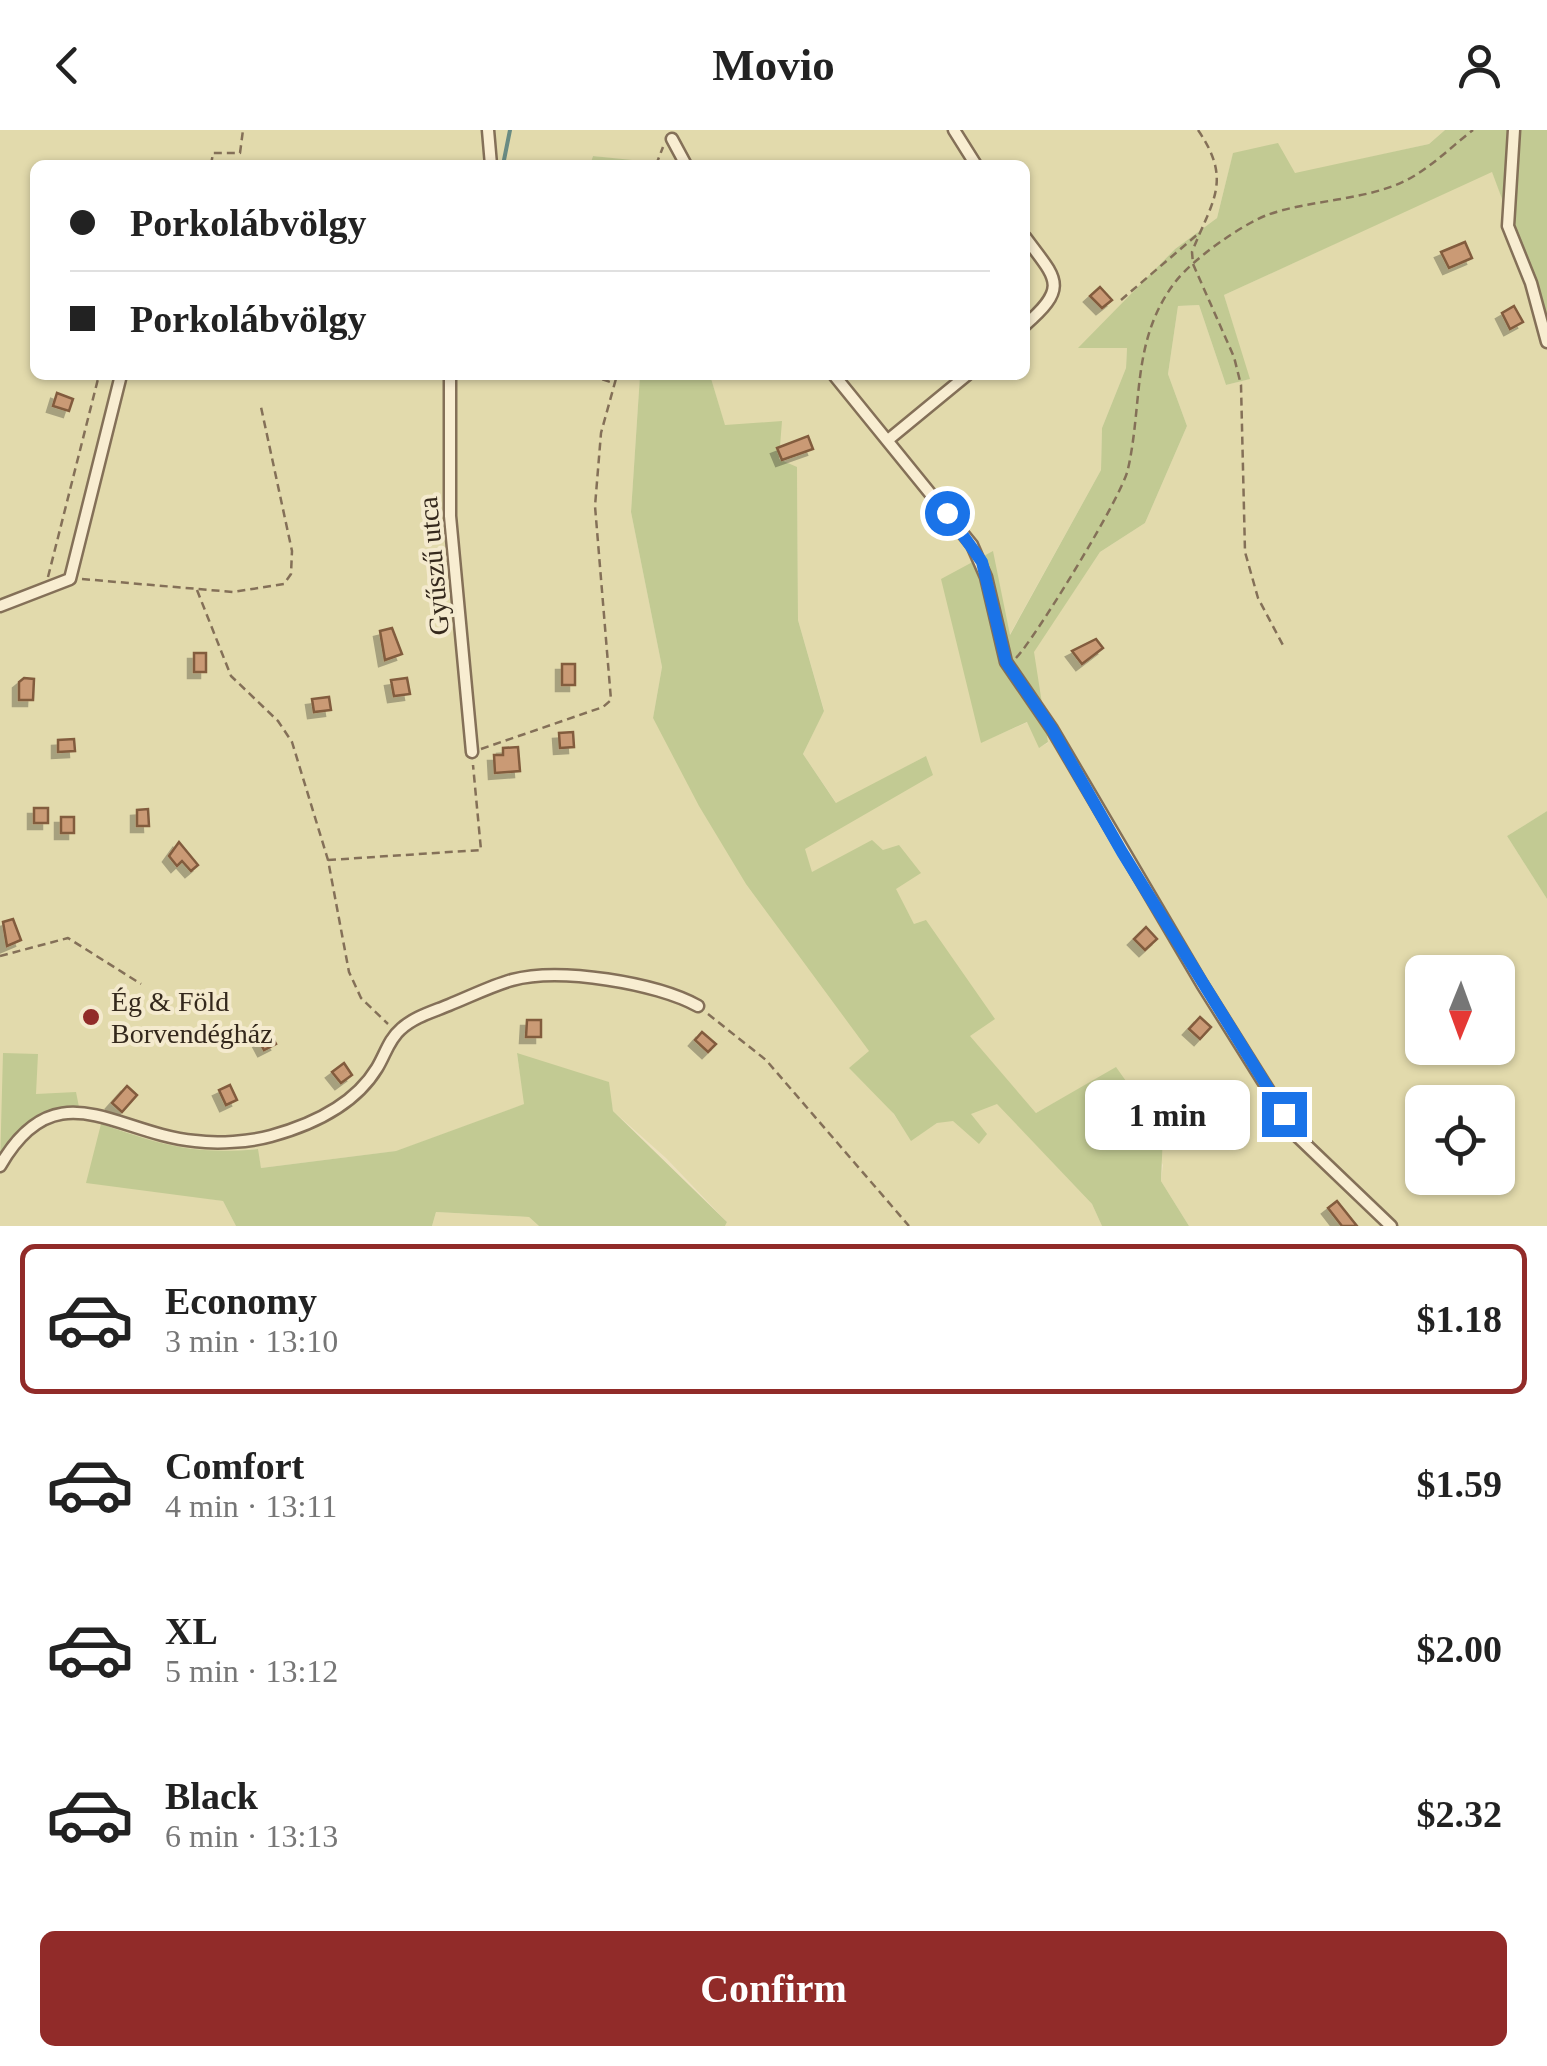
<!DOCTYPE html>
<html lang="en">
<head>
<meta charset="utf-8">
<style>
	body { margin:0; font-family:"Times New Roman",serif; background:#f2f2f2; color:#222; height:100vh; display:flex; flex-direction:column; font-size:38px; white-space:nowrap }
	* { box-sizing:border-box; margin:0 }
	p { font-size:32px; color:#767676 }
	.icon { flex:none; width:55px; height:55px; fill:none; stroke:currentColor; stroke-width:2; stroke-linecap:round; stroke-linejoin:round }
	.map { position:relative; height:1096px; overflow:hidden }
	.side { display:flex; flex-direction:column; background:#fff; flex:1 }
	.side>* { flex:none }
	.hud { position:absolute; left:30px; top:30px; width:1000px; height:220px; border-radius:15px; box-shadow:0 2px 8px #0004; display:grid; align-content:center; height:220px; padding:0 40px; background:#fff }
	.needle { width:65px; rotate:181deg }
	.tools { position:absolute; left:1405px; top:825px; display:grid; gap:20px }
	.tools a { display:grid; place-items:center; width:110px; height:110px; border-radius:15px; background:#fff; box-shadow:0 2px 8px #0004; font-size:50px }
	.end { position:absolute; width:45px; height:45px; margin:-22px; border:12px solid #1a73e8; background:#fff; box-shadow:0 0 0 5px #fff }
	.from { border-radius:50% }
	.bubble { position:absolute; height:70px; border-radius:15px; background:#fff; box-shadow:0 2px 8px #0004; font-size:32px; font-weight:700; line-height:70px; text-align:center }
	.hud b { display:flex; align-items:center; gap:35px; height:95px; font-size:38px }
	.hud b+b { border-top:2px solid #e0e0e0 }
	.hud i { width:25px; height:25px; background:#222 }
	ul { padding:18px 0 0; list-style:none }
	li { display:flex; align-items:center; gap:30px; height:150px; margin:0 20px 15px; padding:0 20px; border:5px solid transparent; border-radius:15px }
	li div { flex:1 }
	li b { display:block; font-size:38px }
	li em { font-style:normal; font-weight:700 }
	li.selected { border-color:#912b29 }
	li>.icon { width:90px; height:90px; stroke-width:1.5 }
	.action { display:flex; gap:20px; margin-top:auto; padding:20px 40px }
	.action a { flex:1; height:115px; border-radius:15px; background:#912b29; color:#fff; font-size:40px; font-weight:700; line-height:115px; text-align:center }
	header { display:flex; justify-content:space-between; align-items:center; height:130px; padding:0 40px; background:#fff; font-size:45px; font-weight:700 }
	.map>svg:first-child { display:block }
</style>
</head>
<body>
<header><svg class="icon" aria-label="back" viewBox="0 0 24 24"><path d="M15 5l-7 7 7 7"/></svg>Movio<svg class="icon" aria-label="person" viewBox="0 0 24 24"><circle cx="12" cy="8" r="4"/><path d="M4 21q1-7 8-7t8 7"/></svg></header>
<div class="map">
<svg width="1547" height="1096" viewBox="0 0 1547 1096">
	<defs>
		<filter id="shadow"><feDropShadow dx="-6" dy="6" stdDeviation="0" flood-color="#0004"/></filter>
	</defs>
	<rect width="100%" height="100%" fill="#ece0be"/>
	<g fill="#e2daac" fill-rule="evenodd">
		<path d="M0,0H1445L1429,14L1295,44L1233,24L1217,88L1175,119L1080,217L1127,218L1126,238L1102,298L1101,340L1009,506L982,612L1028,592L1040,617L1048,613L1033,522L1100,422L1145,393L1187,296L1168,244L1178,176L1199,175L1226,255L1249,249L1224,165L1492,41L1547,190V681L1507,706L1547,769V1096H1189L1161,1051L1163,1035L1116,938L1036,983L969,906L994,888L914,794L895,759L883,720L872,711L812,743L804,719L926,626L837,674L803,624L824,580L798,490L797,338L725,296L710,245H1025V35H671L593,26L590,35H35V245H640L631,382L662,537L653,588L870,922L850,939L891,980L911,1010L937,993L997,973L1092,1074L1102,1096H725L727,1092L666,1028L613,981L608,952L517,924L525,974L397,1021L261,1038L257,1019L210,1024L172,1018L102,994L192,1066L223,1071L236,1096H0ZM1422,842H1498V918H1422ZM1422,972H1498V1048H1422Z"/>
		<polygon points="436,1082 529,1087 539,1096 432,1096"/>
	</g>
	<g fill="#c2ca93">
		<polygon points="1445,0 1547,0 1547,190 1492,42 1224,165 1250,249 1226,255 1199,175 1178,176 1168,244 1187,296 1145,393 1100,422 1034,522 1048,612 1039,618 1027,592 981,613 941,449 993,421 1010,505 1101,340 1102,298 1126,238 1127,218 1078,218 1175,119 1217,88 1233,23 1278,13 1295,43 1429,14"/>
		<polygon points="593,26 671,34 671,35 590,35"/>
		<polygon points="640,245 710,245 725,295 782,291 779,329 797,337 798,490 824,581 803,624 836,673 926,626 933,645 805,719 812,742 872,710 883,720 899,715 921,743 896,759 914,794 926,790 995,889 970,906 1036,983 1116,937 1163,1003 1161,1051 1189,1096 1102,1096 1092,1074 997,974 971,984 987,1004 979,1014 953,991 937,993 911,1011 894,984 849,938 869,921 746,754 699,676 653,588 662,537 631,382"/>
		<polygon points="1547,681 1547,769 1507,706"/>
		<polygon points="3,923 38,924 36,964 76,962 80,982 47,987 0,1036"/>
		<path d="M517,923L609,952L613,981L727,1092L725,1096H539L529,1087L436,1082L432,1096H236L223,1071L86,1053L101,994C163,1015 192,1025 258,1019L261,1038L396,1021L524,974Z"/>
	</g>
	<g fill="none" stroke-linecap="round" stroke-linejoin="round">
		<polyline stroke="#698b83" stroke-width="4" points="503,35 510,0"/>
	</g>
	<g fill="#ca9a75" stroke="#825b3e" stroke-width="2.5" filter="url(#shadow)">
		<polygon points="1465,112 1472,128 1449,138 1441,122"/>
		<polygon points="1100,157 1112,170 1102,178 1090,166"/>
		<polygon points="1514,176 1523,192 1510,199 1502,183"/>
		<polygon points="57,263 73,269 69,281 53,276"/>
		<polygon points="808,306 813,319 782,330 777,318"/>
		<polygon points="392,498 402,524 385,530 380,501"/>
		<polygon points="1096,509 1103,518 1082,534 1072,521"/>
		<rect x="194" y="523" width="12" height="19"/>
		<rect x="562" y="534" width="13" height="21"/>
		<polygon points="24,548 34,549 33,570 19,570 19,552"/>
		<polygon points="407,548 410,564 394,566 391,550"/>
		<polygon points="329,567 331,580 314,582 312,569"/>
		<polygon points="573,602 574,617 560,618 559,603"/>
		<polygon points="74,609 75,621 58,622 58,610"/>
		<polygon points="518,617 520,641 495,643 494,625 503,625 503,618"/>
		<rect x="34" y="678" width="14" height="15"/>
		<polygon points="148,679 149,696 137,696 137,680"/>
		<rect x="61" y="687" width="13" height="16"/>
		<polygon points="179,712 198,735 191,741 182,731 177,736 169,726"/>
		<polygon points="13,789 21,810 7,816 3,792"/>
		<polygon points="1146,797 1157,809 1145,820 1134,809"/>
		<polygon points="1200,887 1211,897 1200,909 1189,899"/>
		<polygon points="527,890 541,890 541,907 526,907"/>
		<polygon points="268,899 276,914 264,920 256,905"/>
		<polygon points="702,902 716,914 708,922 695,910"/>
		<polygon points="344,933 352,945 341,953 332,942"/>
		<polygon points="230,955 237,970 226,975 219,960"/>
		<polygon points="127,956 137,965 122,982 112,973"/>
		<polygon points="1337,1071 1357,1096 1342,1096 1328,1078"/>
	</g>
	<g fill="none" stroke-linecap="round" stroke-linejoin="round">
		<g stroke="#847058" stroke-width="15">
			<g id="minor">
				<polyline points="488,0 491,35"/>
				<polyline points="954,0 976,35"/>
				<polyline points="1514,0 1508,96 1531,153 1547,212"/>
				<polyline points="672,9 686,35"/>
				<path d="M1025,107C1056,149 1070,156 1025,195"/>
				<polyline points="450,245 450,386 472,622"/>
				<polyline points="834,245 972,415 986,447 1006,532 1052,599 1202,854 1298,1007 1391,1096"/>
				<polyline points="888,310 967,245"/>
				<polyline points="0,476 70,449 121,245"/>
				<path d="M0,1036C56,938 116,1004 195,1011C217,1014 250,1012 271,1006C311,995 354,976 377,938C385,925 389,909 401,899C414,887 432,882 449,875C469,867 491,856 512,850C560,837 656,853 698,876"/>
			</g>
		</g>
		<g stroke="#847058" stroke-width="2.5" stroke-dasharray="8 5" stroke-linecap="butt">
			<path d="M1198,0C1233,51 1212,71 1192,122L1193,134L1234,227L1241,255L1245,422L1258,468L1285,519"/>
			<polyline points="211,35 213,23 240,23 243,0"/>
			<polyline points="656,35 663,17"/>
			<polyline points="1121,170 1198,104"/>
			<polyline points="590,245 613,253"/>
			<polyline points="48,447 99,245"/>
			<polyline points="82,449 233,462 284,454 291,444 292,421 261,277"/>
			<polyline points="197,460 231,546 278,591 292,612 328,730 349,842 361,868 388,894"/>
			<path d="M1016,528C1036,507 1123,365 1128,339C1143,272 1131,209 1176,151C1193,129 1241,95 1267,85C1306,71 1353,71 1393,56C1424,45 1447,20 1473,0"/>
			<polyline points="481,619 603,577 611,570 595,376 601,303 617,245"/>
			<polyline points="328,730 481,720 473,635"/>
			<polyline points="0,826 68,808 141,854"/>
			<polyline points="708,884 766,930 909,1096"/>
		</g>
		<use href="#minor" stroke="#f8edd1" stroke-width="10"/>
	</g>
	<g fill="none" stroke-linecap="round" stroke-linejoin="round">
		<polyline stroke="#1a73e8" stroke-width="12" points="947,383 982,432 1006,532 1052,599 1122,722 1284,984"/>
	</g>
	<circle fill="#912b29" stroke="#f4eace" stroke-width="4" cx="91" cy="887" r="10"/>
	<g text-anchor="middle" stroke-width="8" stroke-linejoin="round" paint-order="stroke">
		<g font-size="28" fill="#34281c" stroke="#f4eace">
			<text transform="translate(433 436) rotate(-95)" y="10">Gyűszű utca</text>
		</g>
		<g font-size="28" fill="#34281c" stroke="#f4eace" text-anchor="start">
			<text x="111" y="881">Ég &amp; Föld<tspan x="111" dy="32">Borvendégház</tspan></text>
		</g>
	</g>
</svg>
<div class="tools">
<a><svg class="needle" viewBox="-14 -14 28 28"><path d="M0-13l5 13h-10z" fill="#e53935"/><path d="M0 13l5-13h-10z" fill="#767676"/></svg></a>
<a><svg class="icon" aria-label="locate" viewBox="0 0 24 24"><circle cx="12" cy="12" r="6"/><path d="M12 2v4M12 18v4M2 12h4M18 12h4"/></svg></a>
</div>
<i class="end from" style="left:947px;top:383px"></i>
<i class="end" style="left:1284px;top:984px"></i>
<div class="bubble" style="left:1085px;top:950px;width:165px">1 min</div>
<div class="hud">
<b><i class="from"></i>Porkolábvölgy</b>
<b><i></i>Porkolábvölgy</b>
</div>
</div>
<section class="side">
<ul>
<li class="selected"><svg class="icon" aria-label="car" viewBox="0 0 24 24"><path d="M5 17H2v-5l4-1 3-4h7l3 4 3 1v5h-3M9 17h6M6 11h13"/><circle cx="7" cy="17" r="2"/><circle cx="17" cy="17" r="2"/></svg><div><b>Economy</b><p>3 min · 13:10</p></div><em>$1.18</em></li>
<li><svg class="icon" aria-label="car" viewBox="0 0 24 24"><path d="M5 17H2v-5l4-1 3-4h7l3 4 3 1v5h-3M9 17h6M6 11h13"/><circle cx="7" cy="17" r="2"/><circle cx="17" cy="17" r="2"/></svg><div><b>Comfort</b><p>4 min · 13:11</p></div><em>$1.59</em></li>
<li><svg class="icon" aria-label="car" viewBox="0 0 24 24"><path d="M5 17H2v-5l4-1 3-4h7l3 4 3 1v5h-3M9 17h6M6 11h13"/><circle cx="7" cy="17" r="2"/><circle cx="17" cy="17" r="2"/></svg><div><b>XL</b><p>5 min · 13:12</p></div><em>$2.00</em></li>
<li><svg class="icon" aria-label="car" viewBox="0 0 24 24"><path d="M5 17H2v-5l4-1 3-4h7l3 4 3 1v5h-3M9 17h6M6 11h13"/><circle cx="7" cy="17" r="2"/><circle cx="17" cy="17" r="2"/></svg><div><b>Black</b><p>6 min · 13:13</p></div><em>$2.32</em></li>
</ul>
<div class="action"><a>Confirm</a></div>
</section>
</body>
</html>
